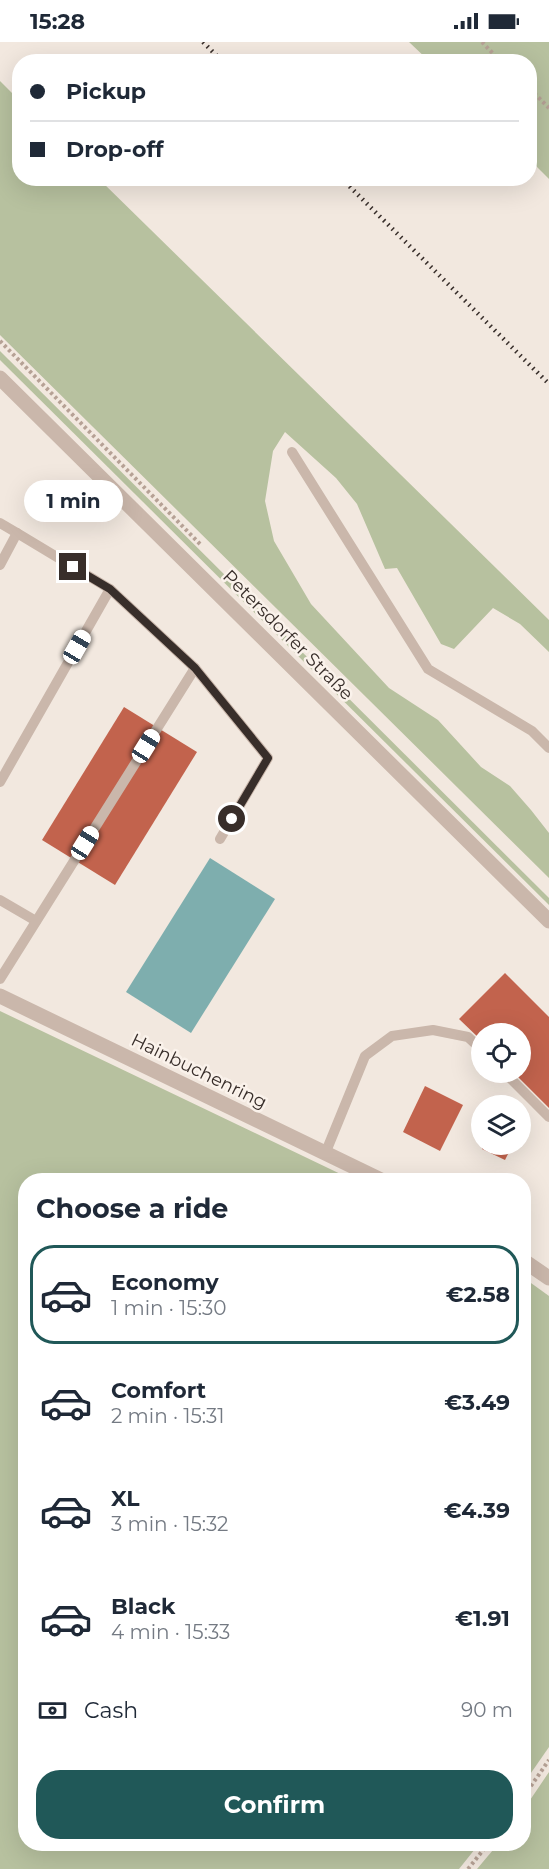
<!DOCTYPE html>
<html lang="en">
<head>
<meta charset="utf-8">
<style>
	body { margin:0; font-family:Montserrat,sans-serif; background:#f2f2f3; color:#1f2937; height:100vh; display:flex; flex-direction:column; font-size:22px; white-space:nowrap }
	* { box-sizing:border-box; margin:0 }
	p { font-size:20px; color:#747a83 }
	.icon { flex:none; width:33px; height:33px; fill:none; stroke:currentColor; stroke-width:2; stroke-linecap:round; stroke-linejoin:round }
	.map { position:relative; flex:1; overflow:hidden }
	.drawer { position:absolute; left:18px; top:1131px; width:513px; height:678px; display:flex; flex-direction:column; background:#fff; border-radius:24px; box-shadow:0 6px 24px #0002 }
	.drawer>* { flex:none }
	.banner { position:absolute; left:12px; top:12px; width:525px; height:132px; border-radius:24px; box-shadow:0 6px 24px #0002; display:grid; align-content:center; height:132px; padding:0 18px; background:#fff }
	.tools { position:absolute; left:471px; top:981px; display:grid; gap:12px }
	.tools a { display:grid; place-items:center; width:60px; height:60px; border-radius:50%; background:#fff; box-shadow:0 6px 24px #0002; font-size:30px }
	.end { position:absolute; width:27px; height:27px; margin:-14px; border:8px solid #382e2a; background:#fff; box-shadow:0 0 0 3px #fff }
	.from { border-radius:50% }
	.bubble { position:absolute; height:42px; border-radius:21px; background:#fff; box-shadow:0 6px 24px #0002; font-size:20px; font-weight:700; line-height:42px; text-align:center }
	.car { position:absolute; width:18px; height:36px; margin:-18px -9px; border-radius:8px; box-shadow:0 0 4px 2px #0007; background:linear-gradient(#fff 24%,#345 0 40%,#fff 0 76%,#345 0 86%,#fff 0) }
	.banner b { display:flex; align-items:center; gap:21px; height:57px; font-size:22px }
	.banner b+b { border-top:2px solid #e0e1e3 }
	.banner i { width:15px; height:15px; background:#1f2937 }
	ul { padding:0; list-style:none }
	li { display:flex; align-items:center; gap:18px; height:99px; margin:0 12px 9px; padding:0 6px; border:3px solid transparent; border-radius:24px }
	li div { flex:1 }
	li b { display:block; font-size:22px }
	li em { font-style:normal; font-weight:700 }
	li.current { border-color:#205858 }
	li>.icon { width:54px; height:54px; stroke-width:1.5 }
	h2 { padding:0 18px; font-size:27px; line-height:72px }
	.pay { display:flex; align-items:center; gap:15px; height:66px; padding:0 18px; font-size:22px }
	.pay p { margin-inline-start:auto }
	.action { display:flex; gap:12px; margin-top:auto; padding:12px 18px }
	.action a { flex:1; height:69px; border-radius:24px; background:#205858; color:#fff; font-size:24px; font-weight:700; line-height:69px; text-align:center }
	.status { display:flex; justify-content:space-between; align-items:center; height:42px; padding:0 30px; background:#fff; direction:ltr }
	.status svg { height:16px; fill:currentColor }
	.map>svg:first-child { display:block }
</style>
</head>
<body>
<div class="status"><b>15:28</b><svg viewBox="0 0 49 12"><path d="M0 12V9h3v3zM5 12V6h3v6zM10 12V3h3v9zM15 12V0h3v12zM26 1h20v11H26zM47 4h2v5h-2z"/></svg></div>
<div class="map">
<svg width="549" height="1827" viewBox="0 0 549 1827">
	<rect width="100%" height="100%" fill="#f2e8df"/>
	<g fill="#b7c19f">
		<polygon points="409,0 549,0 549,137 530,118 530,20 429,19"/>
		<polygon points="0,39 19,58 20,136 99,137 549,578 549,610 520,582 493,566 454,607 441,602 397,526 385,527 357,462 336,436 285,390 273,409 265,459 274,499 311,562 389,646 438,678 481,725 510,744 531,768 549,791 549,836 0,293"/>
		<polygon points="0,309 549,856 549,863 0,318"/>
		<polygon points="0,969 353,1138 26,1138 26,1802 479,1802 459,1827 0,1827"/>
		<polygon points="524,1236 549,1254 549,1705 524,1741"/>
		<polygon points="549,1730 549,1827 477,1827 498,1802 524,1802 524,1767"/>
	</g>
	<polygon fill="#7eaeae" points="210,816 275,857 191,991 126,950"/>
	<g fill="#c2634d">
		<polygon points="124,665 197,710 115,843 42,798"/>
		<polygon points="505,931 549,975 549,1066 513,1030 520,1030 520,992 482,992 482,999 459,977"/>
		<polygon points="425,1044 463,1063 440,1109 403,1090"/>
		<polygon points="484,1102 513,1102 505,1118 482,1107"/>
	</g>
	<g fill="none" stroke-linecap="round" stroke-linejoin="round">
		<g stroke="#b6a195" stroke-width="4" stroke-dasharray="3 3" stroke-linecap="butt">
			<polyline points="482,0 501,20"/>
			<polyline points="530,47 549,66"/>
			<polyline points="0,299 200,502"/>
			<polyline points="524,1754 549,1718"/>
			<polyline points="468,1827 488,1802"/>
		</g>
		<g stroke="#cab7ab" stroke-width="10">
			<polyline points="292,410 428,627 532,689 549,706"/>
			<polyline points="0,481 17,491"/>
			<polyline points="0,523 17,491 110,547"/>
			<polyline points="0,740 110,547 195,626 268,716 220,797"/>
			<polyline points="0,858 36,879"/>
			<polyline points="0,937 195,626"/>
			<polyline points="504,1030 549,1075"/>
			<polyline points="325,1112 365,1014 392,994 433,988 468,995 482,1008"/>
		</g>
		<g stroke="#cab7ab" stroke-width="15">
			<polyline points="0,336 549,879"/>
			<polyline points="0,954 381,1138"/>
			<polyline points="524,1219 549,1236"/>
		</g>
		<g stroke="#382e2a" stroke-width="4.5" stroke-dasharray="1.5 4.5" stroke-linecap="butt">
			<polyline points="203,0 223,20"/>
			<polyline points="341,136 549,342"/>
		</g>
	</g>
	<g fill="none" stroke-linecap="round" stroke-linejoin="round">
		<polyline stroke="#382e2a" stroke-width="8" points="73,525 110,547 195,626 268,716 232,777"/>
	</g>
	<g text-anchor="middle" stroke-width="5" stroke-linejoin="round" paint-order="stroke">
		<g font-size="18" fill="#382e2a" stroke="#faf2eb">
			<text transform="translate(288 593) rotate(45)" y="6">Petersdorfer Straße</text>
			<text transform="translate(199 1029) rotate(26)" y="6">Hainbuchenring</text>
		</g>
	</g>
</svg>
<div class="tools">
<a><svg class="icon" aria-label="locate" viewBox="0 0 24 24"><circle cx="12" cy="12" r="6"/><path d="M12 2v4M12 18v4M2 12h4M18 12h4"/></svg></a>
<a><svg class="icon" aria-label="layers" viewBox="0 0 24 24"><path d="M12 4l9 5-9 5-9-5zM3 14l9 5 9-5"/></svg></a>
</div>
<i class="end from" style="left:232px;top:777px"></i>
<i class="end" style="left:73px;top:525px"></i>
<div class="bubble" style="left:24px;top:438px;width:99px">1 min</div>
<i class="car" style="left:77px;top:605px;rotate:30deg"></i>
<i class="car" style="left:146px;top:704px;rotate:32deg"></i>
<i class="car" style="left:85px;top:801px;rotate:32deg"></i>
<div class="banner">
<b><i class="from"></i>Pickup</b>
<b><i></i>Drop-off</b>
</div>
<section class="drawer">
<h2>Choose a ride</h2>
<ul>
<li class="current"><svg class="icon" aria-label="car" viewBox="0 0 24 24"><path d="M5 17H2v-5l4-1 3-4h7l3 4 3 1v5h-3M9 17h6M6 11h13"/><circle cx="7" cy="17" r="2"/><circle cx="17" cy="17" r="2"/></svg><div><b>Economy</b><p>1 min · 15:30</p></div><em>€2.58</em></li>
<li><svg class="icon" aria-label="car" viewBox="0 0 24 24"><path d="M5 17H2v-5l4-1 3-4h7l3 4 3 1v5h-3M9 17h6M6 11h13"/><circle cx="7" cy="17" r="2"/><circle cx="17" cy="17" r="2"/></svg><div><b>Comfort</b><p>2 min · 15:31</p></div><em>€3.49</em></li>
<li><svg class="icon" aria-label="car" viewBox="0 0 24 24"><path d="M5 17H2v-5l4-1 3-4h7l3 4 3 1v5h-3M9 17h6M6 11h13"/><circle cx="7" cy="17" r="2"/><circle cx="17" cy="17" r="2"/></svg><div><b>XL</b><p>3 min · 15:32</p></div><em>€4.39</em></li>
<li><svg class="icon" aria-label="car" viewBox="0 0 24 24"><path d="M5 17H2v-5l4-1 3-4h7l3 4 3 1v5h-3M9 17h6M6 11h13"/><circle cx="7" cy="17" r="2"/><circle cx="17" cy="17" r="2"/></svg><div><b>Black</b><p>4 min · 15:33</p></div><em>€1.91</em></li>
</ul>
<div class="pay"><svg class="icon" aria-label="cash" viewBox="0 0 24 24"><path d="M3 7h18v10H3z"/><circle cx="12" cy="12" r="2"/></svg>Cash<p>90 m</p></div>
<div class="action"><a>Confirm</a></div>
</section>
</div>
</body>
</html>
